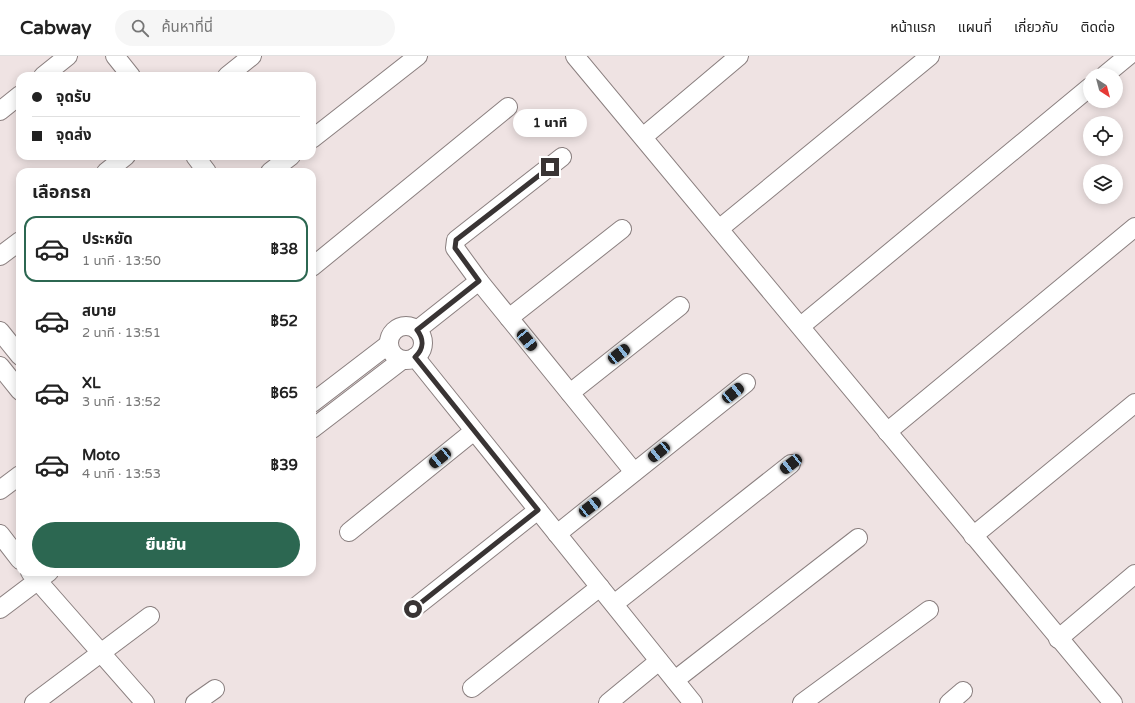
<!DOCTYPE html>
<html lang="th">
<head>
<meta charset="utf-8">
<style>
	body { margin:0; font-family:"Varela Round","Noto Sans Thai",sans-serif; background:#f6f6f6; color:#222; height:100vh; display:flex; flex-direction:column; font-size:15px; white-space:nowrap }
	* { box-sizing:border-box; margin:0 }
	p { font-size:13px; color:#767676 }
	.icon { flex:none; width:22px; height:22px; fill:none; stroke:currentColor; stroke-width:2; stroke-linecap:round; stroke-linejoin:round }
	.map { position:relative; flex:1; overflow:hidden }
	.sheet { position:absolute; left:16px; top:112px; width:300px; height:408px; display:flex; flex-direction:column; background:#fff; border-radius:12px; box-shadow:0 2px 10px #0003 }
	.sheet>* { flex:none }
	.hud { position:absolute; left:16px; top:16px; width:300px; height:88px; border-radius:12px; box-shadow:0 2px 10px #0003; display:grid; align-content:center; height:88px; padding:0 16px; background:#fff }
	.needle { width:26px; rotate:144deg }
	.tools { position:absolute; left:1083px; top:12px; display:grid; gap:8px }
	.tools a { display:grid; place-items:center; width:40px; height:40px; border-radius:50%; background:#fff; box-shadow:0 2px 10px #0003; font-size:20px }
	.end { position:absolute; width:18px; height:18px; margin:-9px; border:5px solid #393434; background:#fff; box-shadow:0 0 0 2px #fff }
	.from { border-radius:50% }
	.bubble { position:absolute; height:28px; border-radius:14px; background:#fff; box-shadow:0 2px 10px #0003; font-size:13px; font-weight:800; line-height:28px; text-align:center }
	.car { position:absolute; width:12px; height:24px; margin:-12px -6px; border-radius:5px; box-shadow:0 0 3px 1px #0007; background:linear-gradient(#222 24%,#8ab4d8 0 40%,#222 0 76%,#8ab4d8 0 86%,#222 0) }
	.hud b { display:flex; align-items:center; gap:14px; height:38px; font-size:15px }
	.hud b+b { border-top:1px solid #e0e0e0 }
	.hud i { width:10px; height:10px; background:#222 }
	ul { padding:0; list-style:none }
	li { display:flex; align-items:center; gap:12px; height:66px; margin:0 8px 6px; padding:0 8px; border:2px solid transparent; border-radius:12px }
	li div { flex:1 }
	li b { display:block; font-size:15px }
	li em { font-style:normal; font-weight:800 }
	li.active { border-color:#2c6751 }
	li>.icon { width:36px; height:36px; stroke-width:1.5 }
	h2 { padding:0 16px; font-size:18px; line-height:48px }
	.primary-button { display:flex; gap:8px; margin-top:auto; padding:8px 16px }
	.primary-button a { flex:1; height:46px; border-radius:24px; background:#2c6751; color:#fff; font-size:16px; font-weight:800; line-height:46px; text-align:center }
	header { display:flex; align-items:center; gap:24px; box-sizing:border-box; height:56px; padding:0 20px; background:#fff; border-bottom:1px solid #e0e0e0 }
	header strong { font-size:19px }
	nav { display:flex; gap:22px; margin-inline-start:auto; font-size:14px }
	.search { width:280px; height:36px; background:#f6f6f6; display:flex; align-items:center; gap:10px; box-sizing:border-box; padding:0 14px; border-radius:22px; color:#767676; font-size:15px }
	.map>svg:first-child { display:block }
</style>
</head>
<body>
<header>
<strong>Cabway</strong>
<div class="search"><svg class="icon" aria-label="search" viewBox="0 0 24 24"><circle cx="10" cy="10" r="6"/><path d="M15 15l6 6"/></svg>ค้นหาที่นี่</div>
<nav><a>หน้าแรก</a><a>แผนที่</a><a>เกี่ยวกับ</a><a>ติดต่อ</a></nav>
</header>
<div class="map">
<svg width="1135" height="647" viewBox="0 0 1135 647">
	<rect width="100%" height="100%" fill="#efe3e3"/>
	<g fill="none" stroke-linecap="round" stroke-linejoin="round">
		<g stroke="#8a7f7f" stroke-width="20">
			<g id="minor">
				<polyline points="115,0 131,20"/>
				<polyline points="575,0 1113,647"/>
				<polyline points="1105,19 1128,0"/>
				<polyline points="43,20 68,0"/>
				<polyline points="227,20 252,0"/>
				<polyline points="0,55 20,39"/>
				<polyline points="643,81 739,0"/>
				<polyline points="312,83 418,0"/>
				<polyline points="195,100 207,116"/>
				<polyline points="106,116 126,100"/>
				<polyline points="270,116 291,100"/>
				<polyline points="719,173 930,0"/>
				<polyline points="0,200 20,185"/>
				<polyline points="312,211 508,51"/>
				<polyline points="479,225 455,192 456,184 562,101"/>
				<polyline points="509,262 622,173"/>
				<polyline points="801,270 1090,31"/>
				<circle cx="406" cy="287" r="17"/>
				<polyline points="417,274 479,225 634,416"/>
				<polyline points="0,275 20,300"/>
				<polyline points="415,301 693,647"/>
				<polyline points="0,310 20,335"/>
				<polyline points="570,337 680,250"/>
				<polyline points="312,347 389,288"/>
				<polyline points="312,373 402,304"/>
				<polyline points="887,376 1135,171"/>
				<polyline points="0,434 20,419"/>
				<polyline points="349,476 474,375"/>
				<polyline points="0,478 20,504"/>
				<polyline points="557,478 746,327"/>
				<polyline points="973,480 1135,347"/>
				<polyline points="30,516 145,647"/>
				<polyline points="614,548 791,408"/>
				<polyline points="0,553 49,516"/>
				<polyline points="413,553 538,454"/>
				<polyline points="1058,583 1135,518"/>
				<polyline points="675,624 858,482"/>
				<polyline points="472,632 600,531"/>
				<polyline points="34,647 150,560"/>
				<polyline points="195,647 215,633"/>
				<polyline points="608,647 659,605"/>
				<polyline points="802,647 929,554"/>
				<polyline points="949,647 963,635"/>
			</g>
		</g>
		<use href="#minor" stroke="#fff" stroke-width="18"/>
	</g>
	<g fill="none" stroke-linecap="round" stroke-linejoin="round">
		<path stroke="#393434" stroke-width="5" d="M413,553L538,454L415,301C424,293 424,283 417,274L479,225L455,192L456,184L550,111"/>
	</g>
</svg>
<div class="tools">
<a><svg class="needle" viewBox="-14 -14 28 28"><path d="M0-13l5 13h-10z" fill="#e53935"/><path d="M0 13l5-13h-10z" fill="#767676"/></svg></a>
<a><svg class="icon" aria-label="locate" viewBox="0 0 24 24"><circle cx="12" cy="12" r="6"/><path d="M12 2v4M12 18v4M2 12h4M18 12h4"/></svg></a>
<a><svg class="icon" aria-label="layers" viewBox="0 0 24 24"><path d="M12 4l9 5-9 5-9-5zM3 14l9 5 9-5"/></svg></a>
</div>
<i class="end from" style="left:413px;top:553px"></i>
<i class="end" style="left:550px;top:111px"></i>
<div class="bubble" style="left:513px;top:53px;width:74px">1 นาที</div>
<i class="car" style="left:527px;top:284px;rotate:141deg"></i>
<i class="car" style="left:619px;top:298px;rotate:52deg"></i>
<i class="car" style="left:733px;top:337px;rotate:51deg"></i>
<i class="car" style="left:659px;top:396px;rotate:231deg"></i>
<i class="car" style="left:440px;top:402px;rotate:231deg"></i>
<i class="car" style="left:791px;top:408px;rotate:232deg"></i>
<i class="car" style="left:590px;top:451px;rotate:52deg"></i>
<div class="hud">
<b><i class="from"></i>จุดรับ</b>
<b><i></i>จุดส่ง</b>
</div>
<section class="sheet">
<h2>เลือกรถ</h2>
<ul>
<li class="active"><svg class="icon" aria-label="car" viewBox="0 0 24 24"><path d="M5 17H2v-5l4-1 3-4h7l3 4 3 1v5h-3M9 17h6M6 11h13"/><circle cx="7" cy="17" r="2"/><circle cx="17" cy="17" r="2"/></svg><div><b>ประหยัด</b><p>1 นาที · 13:50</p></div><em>฿38</em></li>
<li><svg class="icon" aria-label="car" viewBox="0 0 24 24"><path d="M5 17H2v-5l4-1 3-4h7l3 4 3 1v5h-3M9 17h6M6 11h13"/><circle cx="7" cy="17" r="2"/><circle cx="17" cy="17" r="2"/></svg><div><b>สบาย</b><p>2 นาที · 13:51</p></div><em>฿52</em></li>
<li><svg class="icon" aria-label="car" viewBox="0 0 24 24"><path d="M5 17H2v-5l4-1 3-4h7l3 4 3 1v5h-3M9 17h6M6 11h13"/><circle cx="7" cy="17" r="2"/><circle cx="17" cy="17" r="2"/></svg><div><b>XL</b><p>3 นาที · 13:52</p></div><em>฿65</em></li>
<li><svg class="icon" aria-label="car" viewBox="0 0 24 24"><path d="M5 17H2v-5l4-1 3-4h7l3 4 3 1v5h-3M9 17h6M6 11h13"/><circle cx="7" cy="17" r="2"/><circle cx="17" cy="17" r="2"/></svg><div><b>Moto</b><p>4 นาที · 13:53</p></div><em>฿39</em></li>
</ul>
<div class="primary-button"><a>ยืนยัน</a></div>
</section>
</div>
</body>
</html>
